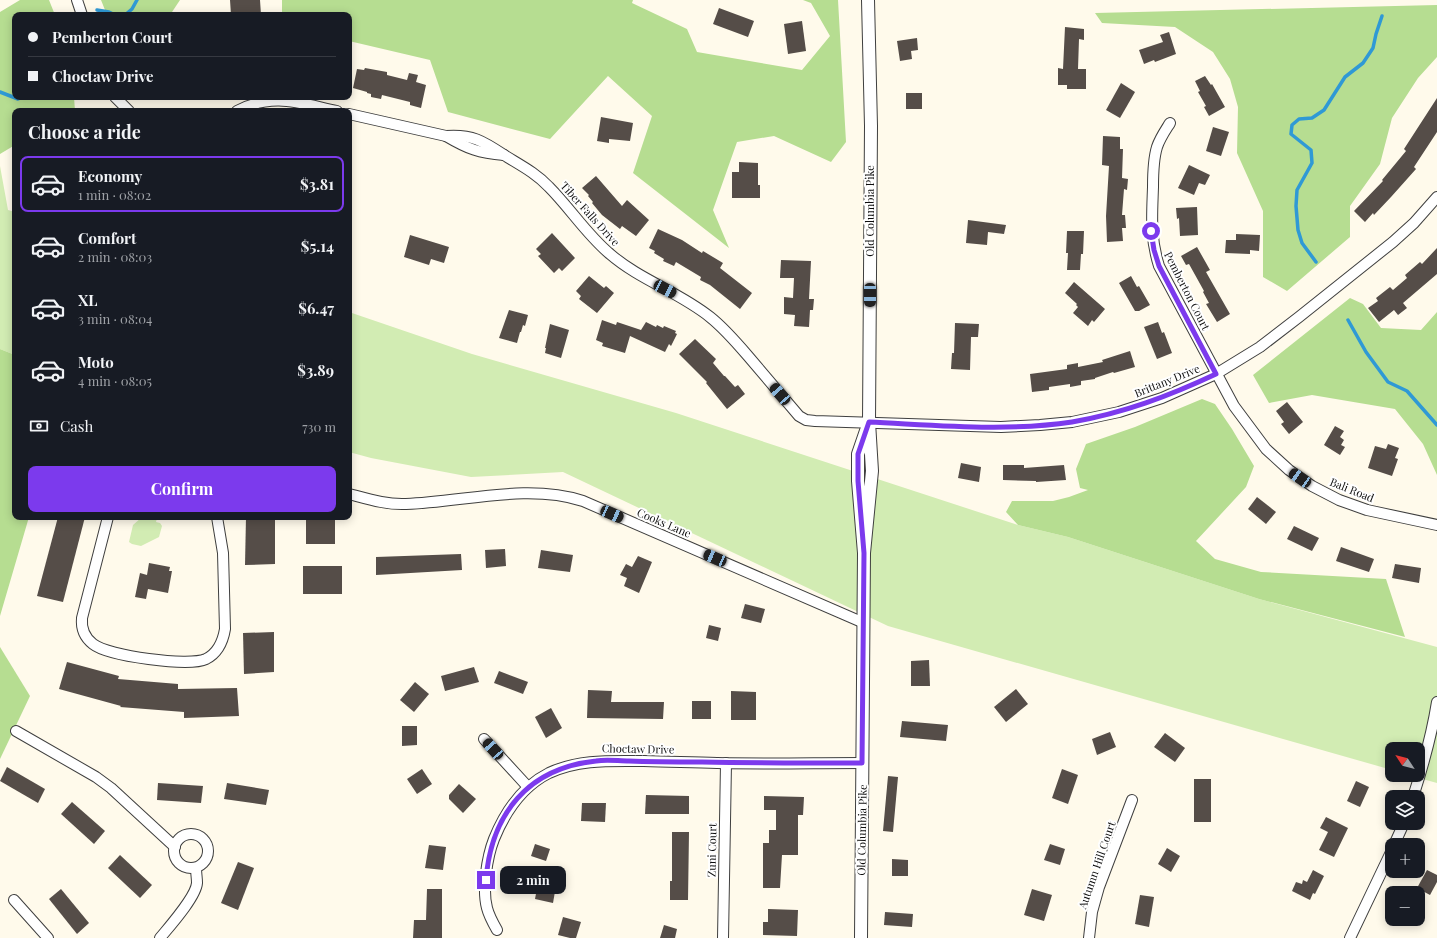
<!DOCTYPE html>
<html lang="en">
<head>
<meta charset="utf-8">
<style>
	body { margin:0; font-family:"Playfair Display",serif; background:#20242c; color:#f1f3f6; height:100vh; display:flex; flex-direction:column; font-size:15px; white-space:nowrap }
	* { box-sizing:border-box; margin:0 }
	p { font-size:13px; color:#9ea1a6 }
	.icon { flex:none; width:22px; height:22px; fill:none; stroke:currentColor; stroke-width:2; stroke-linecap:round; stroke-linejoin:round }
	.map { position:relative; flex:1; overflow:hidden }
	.drawer { position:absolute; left:12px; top:108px; width:340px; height:412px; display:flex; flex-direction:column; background:#171b24; border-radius:8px; box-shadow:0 2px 10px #0003 }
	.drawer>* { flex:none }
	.guide { position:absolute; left:12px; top:12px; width:340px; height:88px; border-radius:8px; box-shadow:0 2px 10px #0003; display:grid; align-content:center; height:88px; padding:0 16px; background:#171b24 }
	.needle { width:26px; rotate:306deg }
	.tools { position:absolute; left:1385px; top:742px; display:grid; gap:8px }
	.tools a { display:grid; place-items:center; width:40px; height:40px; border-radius:8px; background:#171b24; box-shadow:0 2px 10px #0003; font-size:20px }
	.end { position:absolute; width:18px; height:18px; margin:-9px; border:5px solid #7c3aed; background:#fff; box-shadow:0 0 0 2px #fff }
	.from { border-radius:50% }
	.bubble { position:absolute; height:28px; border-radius:8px; background:#171b24; box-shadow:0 2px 10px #0003; font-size:13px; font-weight:700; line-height:28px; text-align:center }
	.car { position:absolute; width:12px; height:24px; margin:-12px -6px; border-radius:5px; box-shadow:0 0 3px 1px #0007; background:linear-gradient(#222 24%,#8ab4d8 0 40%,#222 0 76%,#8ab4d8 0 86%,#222 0) }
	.guide b { display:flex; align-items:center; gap:14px; height:38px; font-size:15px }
	.guide b+b { border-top:1px solid #363941 }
	.guide i { width:10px; height:10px; background:#f1f3f6 }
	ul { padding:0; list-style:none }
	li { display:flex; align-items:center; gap:12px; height:56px; margin:0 8px 6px; padding:0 8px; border:2px solid transparent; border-radius:8px }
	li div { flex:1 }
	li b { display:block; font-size:15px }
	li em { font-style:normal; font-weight:700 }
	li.selected { border-color:#7c3aed }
	li>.icon { width:36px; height:36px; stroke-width:1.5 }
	h2 { padding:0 16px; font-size:18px; line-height:48px }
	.pay { display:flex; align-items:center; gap:10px; height:44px; padding:0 16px; font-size:15px }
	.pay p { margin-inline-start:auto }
	.action { display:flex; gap:8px; margin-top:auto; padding:8px 16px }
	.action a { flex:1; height:46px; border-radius:8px; background:#7c3aed; color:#fff; font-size:16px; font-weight:700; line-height:46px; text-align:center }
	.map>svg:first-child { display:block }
</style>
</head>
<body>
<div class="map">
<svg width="1437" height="938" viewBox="0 0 1437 938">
	<rect width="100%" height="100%" fill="#fffaeb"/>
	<g fill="#d2ecb3">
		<polygon points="0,166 8,210 15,212 15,355 0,349"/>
		<polygon points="349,312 472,354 676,413 1018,525 1068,537 1259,599 1437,647 1437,783 1408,775 1418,775 1418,749 1392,749 1392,770 888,626 563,472 471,477 371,458 349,452"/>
		<polygon points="152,517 157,518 156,522 160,523 162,526 159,537 141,546 132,544 129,542 133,525 141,518 150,520"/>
	</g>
	<g fill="#b6dd91">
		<polygon points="20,0 49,0 55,15 15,15 15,97 74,97 75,111 15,111 15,145 0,154 0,12"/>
		<polygon points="101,0 180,0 170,15 107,15"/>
		<polygon points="282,0 633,0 632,3 687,29 697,52 802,70 830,36 811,3 803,0 838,0 846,142 831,162 774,136 737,142 713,210 729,248 633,173 652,116 608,76 550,139 448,112 430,60 349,41 349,15 282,15"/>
		<polygon points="1437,5 1437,57 1418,78 1392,118 1380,164 1350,206 1350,237 1287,291 1263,277 1263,211 1237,153 1238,107 1230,79 1213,52 1175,27 1102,23 1095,13"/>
		<polygon points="1350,298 1363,304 1381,328 1421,330 1437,312 1437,475 1423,444 1395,409 1312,395 1269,403 1253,375"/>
		<polygon points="0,349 15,355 15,517 29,517 0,616"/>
		<polygon points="1202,399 1215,404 1232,429 1254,466 1246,487 1196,541 1215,559 1261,572 1386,579 1405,637 1259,599 1068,537 1018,525 1006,512 1012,501 1053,501 1069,497 1088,490 1080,488 1076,469 1086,444 1135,427"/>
		<polygon points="0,647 30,696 0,759"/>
	</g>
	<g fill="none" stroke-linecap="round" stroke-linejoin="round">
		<g stroke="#2f99d5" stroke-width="3.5">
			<polyline points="97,10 109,12 115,15"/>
			<polyline points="125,15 132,9 137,0"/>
			<polyline points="0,92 18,99 23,97"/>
			<polyline points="1316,262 1302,243 1298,230 1296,206 1297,190 1312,163 1311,150 1291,134 1292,125 1299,119 1312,118 1324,110 1345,77 1363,63 1373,48 1376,34 1382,16"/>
			<polyline points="1348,320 1366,352 1388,382 1407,391 1437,425"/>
		</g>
	</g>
	<g fill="#554d48">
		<polygon points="230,0 260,0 261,15 243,15 243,14 231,15"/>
		<polygon points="719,8 754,21 748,37 713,24"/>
		<polygon points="802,21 806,51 788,54 784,24"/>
		<polygon points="1065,27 1084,29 1084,40 1079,39 1078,69 1086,69 1086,89 1067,89 1067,85 1058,85 1058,68 1063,69"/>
		<polygon points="1169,32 1176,54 1155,62 1154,60 1144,64 1139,50 1163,42 1160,35"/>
		<polygon points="917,38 918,50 911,51 912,59 900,61 897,41"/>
		<polygon points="365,68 387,72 387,75 407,80 409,73 418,75 416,82 426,85 421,108 410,105 410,102 382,95 381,99 371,97 371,94 367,93 367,92 353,88 357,69 364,70"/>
		<polygon points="1205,76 1211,85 1212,84 1225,107 1209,116 1204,107 1206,106 1198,92 1200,91 1195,81"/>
		<polygon points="1121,83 1135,92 1120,118 1106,110"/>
		<rect x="906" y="93" width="16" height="16"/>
		<polygon points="1437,98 1437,132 1414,167 1416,169 1391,197 1374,215 1373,213 1365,222 1354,211 1383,181 1382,180 1406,151 1404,149"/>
		<polygon points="601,117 633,123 630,141 609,139 609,143 597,141"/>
		<polygon points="1213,127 1229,132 1221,156 1206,151"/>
		<polygon points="1103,136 1120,137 1120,149 1123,149 1122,178 1128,179 1127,190 1124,189 1122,215 1125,215 1126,228 1122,228 1123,241 1107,242 1106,216 1109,166 1102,165"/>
		<polygon points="739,162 758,163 758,185 760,185 760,198 732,198 732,172 739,172"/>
		<polygon points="1189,165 1210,175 1205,185 1199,183 1194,195 1178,188"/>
		<polygon points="596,176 622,206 627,200 649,220 636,236 622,226 620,229 602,215 592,203 593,202 588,196 589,195 582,188"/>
		<polygon points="1197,207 1198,235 1180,236 1179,218 1177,219 1176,208"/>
		<polygon points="968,220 1006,225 1004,234 988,232 987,245 966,243"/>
		<polygon points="658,229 682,240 702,253 703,251 723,263 720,268 752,293 740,309 710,285 700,280 701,277 676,262 674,266 663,261 664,259 654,253 655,251 649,248"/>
		<polygon points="1067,231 1084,231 1083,254 1081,254 1080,270 1067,270 1068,253 1066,253"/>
		<polygon points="552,233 575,258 562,271 559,268 554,273 538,256 541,254 536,249"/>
		<polygon points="1236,234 1260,235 1259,251 1250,250 1250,254 1225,253 1226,240 1236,240"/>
		<polygon points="410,235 449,247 444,263 431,259 429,265 404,257"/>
		<polygon points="1197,247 1210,270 1206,272 1230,314 1217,322 1206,304 1209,303 1203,292 1204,291 1189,264 1186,265 1181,256"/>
		<polygon points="1437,248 1437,274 1403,303 1407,308 1398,315 1394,310 1379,322 1368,308 1378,301 1376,298 1390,287 1393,290 1407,278 1405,275 1420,262 1422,264"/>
		<polygon points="781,260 811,261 809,299 814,299 813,310 810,310 809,327 794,326 795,315 784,314 784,297 793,298 794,278 780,278"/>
		<polygon points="589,276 604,288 606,286 614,293 597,313 579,299 581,296 576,291"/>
		<polygon points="1131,276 1137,287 1139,286 1150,305 1139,311 1135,311 1119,283"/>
		<polygon points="1074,282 1105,309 1094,322 1092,320 1088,326 1073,313 1078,307 1076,305 1077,304 1065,293"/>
		<polygon points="509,310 528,315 525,326 523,325 521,332 520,332 517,343 499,338"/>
		<polygon points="602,320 616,325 617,322 641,330 646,322 656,327 657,325 663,328 664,326 676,331 675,333 677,334 671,346 669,344 665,352 630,336 625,353 602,346 603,343 596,340"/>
		<polygon points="1158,322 1162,333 1164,332 1172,353 1157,359 1144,327"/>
		<polygon points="955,323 979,324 978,337 971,337 970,370 951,369 952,353 954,353"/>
		<polygon points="550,324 569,330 561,358 545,353 546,348 545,348"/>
		<polygon points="695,339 716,359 713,363 724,376 725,376 735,387 738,385 745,394 727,409 706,383 707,382 679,354"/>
		<polygon points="1130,351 1135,367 1114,373 1113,372 1095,378 1095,379 1081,381 1081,385 1070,387 1070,384 1049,387 1049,390 1032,392 1030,374 1067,369 1067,365 1078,363 1078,367 1103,362 1102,360"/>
		<polygon points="1287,402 1303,422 1289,434 1281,424 1284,422 1276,411"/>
		<polygon points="1335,426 1344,431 1340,437 1344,440 1341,445 1345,447 1340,455 1324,445"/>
		<polygon points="1388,444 1399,448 1395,458 1398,459 1392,476 1368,468 1375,446 1386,449"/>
		<polygon points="961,463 981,467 979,482 958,478"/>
		<polygon points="1003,465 1024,465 1024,468 1064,465 1066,480 1036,482 1036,481 1003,480"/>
		<polygon points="1257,497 1276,512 1266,524 1248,509"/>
		<polygon points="58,517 85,517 63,602 37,596"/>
		<polygon points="246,517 275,517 275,564 245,565"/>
		<rect x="306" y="517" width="29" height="27"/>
		<polygon points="1294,526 1319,538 1312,551 1287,539"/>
		<polygon points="1341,547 1374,559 1369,572 1336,561"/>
		<polygon points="505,549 506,566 486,568 485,550"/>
		<polygon points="541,550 573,555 570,572 538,568"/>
		<polygon points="461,554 462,570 376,575 376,557"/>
		<polygon points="638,556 652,562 639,593 624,586 627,578 620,575 626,564 632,567"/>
		<polygon points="149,563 170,567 169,571 172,571 168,593 148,589 146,599 135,597 140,573 147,575"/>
		<polygon points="1395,564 1421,568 1419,583 1392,578"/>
		<rect x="303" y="566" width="39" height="28"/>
		<polygon points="745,604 765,609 761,623 741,618"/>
		<polygon points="709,625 721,628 718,641 706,638"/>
		<polygon points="274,632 274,672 244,674 243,633"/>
		<polygon points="929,660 930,686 911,686 911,661"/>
		<polygon points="67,662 119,676 118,679 178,684 178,689 237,688 239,716 184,718 184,712 120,707 121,706 59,689"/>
		<polygon points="474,667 479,682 445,691 441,676"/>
		<polygon points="499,671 528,682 523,694 494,683"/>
		<polygon points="415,682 429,694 414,712 400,700"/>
		<polygon points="1016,689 1028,704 1006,722 994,707"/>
		<polygon points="588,690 612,691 611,702 664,702 663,719 587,718"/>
		<polygon points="731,691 756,692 756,720 731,720"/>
		<rect x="692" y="701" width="19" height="18"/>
		<polygon points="551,708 562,728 546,738 535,717"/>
		<polygon points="902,721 948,725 946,741 900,737"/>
		<polygon points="402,726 417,726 417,745 402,746"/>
		<polygon points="1110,732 1116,747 1097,755 1092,739"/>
		<polygon points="1165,733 1185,748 1175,762 1154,747"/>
		<polygon points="7,767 45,789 38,803 0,781"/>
		<polygon points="422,769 432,784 417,794 407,779"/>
		<polygon points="1062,769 1078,775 1068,804 1052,798"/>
		<polygon points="888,776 898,777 893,832 883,831"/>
		<rect x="1194" y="779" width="17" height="43"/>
		<polygon points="1356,781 1369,787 1360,807 1347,801"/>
		<polygon points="158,783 203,786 201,803 157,800"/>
		<polygon points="227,783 269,790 266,805 224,799"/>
		<polygon points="459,784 476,799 463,813 449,799 449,795"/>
		<polygon points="646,795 689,796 689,814 645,814"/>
		<polygon points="764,796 804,797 803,815 798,815 798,855 782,855 780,888 763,888 763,843 769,843 769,830 776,830 776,810 764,810"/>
		<polygon points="72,802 105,831 94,844 61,814"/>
		<polygon points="582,803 606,803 605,822 581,821"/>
		<polygon points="1326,817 1348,828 1334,857 1319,850 1328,832 1320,828"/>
		<polygon points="672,832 689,832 688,900 670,900 670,881 672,881"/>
		<polygon points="535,844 550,849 546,861 531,856"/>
		<polygon points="1050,844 1065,849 1060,865 1044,860"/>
		<polygon points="429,845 446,847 443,870 425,868"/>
		<polygon points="1167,848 1180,856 1171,872 1158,864"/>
		<polygon points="120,855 152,885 140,898 108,868"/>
		<polygon points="892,859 908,860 908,876 892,876"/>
		<polygon points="238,862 254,868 238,910 221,903"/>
		<polygon points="1313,870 1324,876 1315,894 1313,893 1310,900 1292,891 1296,882 1302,884 1303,880 1307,882"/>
		<polygon points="1427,870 1437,875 1437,882 1430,895 1417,888"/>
		<polygon points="539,877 557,880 553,903 535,899"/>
		<polygon points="61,889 89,923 77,934 49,899"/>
		<polygon points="427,889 442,889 442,938 413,938 414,920 426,920"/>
		<polygon points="1032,889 1052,895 1044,921 1024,915"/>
		<polygon points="1140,895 1154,897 1149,927 1135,924"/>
		<polygon points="768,909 798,910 797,936 763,935 763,922 768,922"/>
		<polygon points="885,912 913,914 912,927 884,925"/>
		<polygon points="563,917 581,922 576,938 570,938 558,935"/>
		<polygon points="664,925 677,929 675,938 660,938"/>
	</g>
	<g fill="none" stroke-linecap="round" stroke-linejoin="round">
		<g stroke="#3f3f3f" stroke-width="12">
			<g id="minor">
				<polyline points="77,0 82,15"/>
				<polyline points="115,97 129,111"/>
				<path d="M237,111C273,92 299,103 337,111"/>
				<path d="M349,114L446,136C472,134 483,141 504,155C520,165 536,173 549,187C570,208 587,235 610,254C640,280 679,292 710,317C724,328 736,342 748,356C765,376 782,396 799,416L806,420L815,421L1001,427L1040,425L1072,422L1119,412L1162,398L1216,374L1260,347L1299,317L1393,242L1414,223L1437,197"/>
				<path d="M1170,123C1165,131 1160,138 1157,147C1153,160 1153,174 1153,187C1152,217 1150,237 1159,266L1234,406L1266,449L1289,470L1312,486L1339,500L1367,510L1437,525"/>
				<path d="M446,136C468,149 479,153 504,155"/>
				<path d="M349,494C368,499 387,505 406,504C464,502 527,483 583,501L864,623"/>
				<path d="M108,517L82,618C81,629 84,637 93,644C108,656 189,667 206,659C218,653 223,641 225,629L223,553L217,517"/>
				<polyline points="16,731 96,777 111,788 175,847"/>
				<polyline points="484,739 528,787"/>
				<path d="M1413,797C1423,766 1432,734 1437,702"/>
				<circle cx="191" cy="851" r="17"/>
				<polyline points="1394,845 1404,823"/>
				<polyline points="14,900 48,938"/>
				<path d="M497,930C493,923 489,916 487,908C482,889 487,857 494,839C505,812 521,787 549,773C579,759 611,761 644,761C668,762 692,762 717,763C765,764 814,763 862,763"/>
				<path d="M160,938C169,927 196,897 197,883C197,878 196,873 196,868"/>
				<polyline points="723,938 726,763"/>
				<polyline points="1089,938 1092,912 1099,887 1132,800"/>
				<polyline points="1350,938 1392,850"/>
			</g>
		</g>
		<g stroke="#3f3f3f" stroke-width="14">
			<g id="tertiary">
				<polyline points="868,0 871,126 869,422"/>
				<polyline points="861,938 864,553 872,471 869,422 858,454 858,481 864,553"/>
			</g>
		</g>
		<use href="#minor" stroke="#fff" stroke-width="10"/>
		<use href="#tertiary" stroke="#fff" stroke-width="12"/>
	</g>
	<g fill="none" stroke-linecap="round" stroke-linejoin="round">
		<path stroke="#7c3aed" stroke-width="5" d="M486,880C491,814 528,768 596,761C607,759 618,761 629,761C653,762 678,762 702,762C755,763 809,763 862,763L864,553L858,481V454L869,422C935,425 1006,432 1072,422C1124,413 1169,396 1216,374L1159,266L1154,250L1151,231"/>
	</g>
	<g text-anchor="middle" stroke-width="4" stroke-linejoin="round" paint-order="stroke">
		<g font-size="11" fill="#0c0c0c" stroke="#fff">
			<text transform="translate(870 211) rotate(-90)" y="4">Old Columbia Pike</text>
			<text transform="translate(590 214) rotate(48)" y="4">Tiber Falls Drive</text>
			<text transform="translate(1187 291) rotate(63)" y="4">Pemberton Court</text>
			<text transform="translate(1167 381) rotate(-22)" y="4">Brittany Drive</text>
			<text transform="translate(1352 490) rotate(22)" y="4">Bali Road</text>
			<text transform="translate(664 523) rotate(23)" y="4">Cooks Lane</text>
			<text transform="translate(638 749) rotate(1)" y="4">Choctaw Drive</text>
			<text transform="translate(862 830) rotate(-89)" y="4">Old Columbia Pike</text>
			<text transform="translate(712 850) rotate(-89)" y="4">Zuni Court</text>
			<text transform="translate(1097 865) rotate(-71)" y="4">Autumn Hill Court</text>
		</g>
	</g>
</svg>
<div class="tools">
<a><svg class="needle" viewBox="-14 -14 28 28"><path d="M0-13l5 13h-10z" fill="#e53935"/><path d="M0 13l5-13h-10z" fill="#9ea1a6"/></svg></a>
<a><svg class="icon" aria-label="layers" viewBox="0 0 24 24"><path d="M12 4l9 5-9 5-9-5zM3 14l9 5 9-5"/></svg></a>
<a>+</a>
<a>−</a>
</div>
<i class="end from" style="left:1151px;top:231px"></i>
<i class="end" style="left:486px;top:880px"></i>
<div class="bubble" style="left:500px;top:866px;width:66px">2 min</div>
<i class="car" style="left:665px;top:289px;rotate:117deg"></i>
<i class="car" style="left:870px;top:295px;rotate:180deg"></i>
<i class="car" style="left:780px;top:394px;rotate:319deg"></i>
<i class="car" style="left:1300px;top:478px;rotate:304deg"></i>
<i class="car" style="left:612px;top:514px;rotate:114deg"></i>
<i class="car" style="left:715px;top:558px;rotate:293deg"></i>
<i class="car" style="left:493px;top:749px;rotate:318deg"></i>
<div class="guide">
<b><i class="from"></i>Pemberton Court</b>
<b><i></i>Choctaw Drive</b>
</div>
<section class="drawer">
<h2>Choose a ride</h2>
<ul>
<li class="selected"><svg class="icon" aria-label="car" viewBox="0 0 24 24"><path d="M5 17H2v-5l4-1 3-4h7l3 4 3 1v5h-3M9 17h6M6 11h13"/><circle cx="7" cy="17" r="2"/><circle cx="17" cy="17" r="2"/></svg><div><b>Economy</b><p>1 min · 08:02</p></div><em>$3.81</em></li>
<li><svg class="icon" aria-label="car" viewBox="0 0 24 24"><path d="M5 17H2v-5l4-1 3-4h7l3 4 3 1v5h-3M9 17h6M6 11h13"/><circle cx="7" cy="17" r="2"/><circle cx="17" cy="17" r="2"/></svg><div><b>Comfort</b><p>2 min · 08:03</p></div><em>$5.14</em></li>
<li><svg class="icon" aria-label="car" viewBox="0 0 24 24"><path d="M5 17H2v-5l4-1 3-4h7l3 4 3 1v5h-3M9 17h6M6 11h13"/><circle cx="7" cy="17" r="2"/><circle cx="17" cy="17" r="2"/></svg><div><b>XL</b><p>3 min · 08:04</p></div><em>$6.47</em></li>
<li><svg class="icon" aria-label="car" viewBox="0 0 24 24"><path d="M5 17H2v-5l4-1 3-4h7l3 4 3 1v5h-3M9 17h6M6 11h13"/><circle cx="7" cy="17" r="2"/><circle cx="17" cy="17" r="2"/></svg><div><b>Moto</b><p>4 min · 08:05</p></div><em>$3.89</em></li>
</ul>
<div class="pay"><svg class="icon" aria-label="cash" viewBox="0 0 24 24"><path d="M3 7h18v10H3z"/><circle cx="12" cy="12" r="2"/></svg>Cash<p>730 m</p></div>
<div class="action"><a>Confirm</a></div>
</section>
</div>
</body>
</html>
